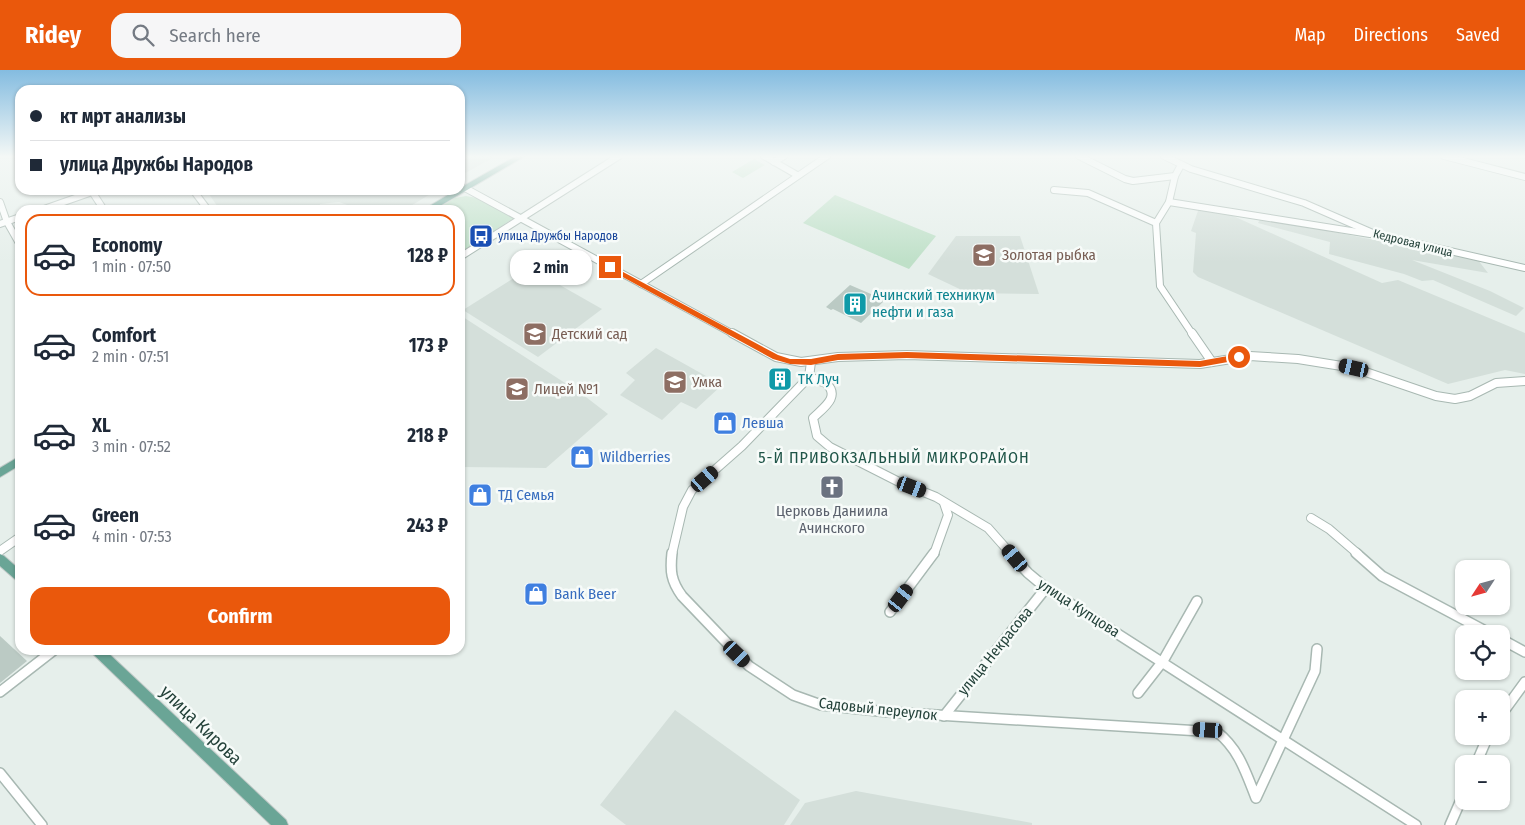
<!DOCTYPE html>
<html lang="en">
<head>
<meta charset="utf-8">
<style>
	body { margin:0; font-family:"Fira Sans Condensed",sans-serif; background:#f6f6f7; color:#1f2937; height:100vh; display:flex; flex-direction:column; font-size:19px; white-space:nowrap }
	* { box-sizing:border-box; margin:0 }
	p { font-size:16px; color:#747a83 }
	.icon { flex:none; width:28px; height:28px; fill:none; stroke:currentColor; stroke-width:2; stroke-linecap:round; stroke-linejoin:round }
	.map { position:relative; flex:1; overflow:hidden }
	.sheet { position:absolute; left:15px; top:135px; width:450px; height:450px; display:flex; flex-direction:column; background:#fff; border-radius:15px; box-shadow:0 1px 4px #0004 }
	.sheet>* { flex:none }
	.hud { position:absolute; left:15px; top:15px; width:450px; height:110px; border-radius:15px; box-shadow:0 1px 4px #0004; display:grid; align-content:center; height:110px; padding:0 15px; background:#fff }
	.needle { width:32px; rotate:234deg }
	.controls { position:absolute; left:1455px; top:490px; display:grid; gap:10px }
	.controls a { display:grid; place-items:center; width:55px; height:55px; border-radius:10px; background:#fff; box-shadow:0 1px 4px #0004; font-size:25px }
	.end { position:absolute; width:22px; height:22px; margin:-11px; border:6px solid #ea580c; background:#fff; box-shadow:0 0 0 2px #fff }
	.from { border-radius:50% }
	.bubble { position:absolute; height:35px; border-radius:15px; background:#fff; box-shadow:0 1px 4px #0004; font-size:16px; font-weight:700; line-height:35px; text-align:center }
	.car { position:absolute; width:15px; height:30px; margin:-15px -8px; border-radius:6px; box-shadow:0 0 4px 1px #0007; background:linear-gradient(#222 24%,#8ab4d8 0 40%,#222 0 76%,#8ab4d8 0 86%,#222 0) }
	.hud b { display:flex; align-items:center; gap:18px; height:48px; font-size:19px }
	.hud b+b { border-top:1px solid #e0e1e3 }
	.hud i { width:12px; height:12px; background:#1f2937 }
	ul { padding:9px 0 0; list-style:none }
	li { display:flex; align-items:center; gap:15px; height:82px; margin:0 10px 8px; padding:0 5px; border:2px solid transparent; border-radius:15px }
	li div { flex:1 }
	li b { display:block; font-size:19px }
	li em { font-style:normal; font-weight:700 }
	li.active { border-color:#ea580c }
	li>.icon { width:45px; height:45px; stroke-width:1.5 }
	.primary-button { display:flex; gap:10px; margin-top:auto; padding:10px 15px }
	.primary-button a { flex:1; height:58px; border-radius:15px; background:#ea580c; color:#fff; font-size:20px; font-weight:700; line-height:58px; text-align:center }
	header { display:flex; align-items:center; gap:30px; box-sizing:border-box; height:70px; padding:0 25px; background:#ea580c; color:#fff }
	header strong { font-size:24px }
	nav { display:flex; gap:28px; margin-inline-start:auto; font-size:18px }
	.search { width:350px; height:45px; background:#f6f6f7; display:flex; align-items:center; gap:12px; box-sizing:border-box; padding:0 18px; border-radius:15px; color:#747a83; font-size:19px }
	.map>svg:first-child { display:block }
</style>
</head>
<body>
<header>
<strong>Ridey</strong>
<div class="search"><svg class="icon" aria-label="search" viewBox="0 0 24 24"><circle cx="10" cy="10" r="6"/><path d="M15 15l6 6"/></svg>Search here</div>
<nav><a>Map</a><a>Directions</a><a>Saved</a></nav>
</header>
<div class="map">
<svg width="1525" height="755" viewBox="0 0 1525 755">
	<rect width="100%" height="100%" fill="#e6efeb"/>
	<g fill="#d4dfda">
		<polygon points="460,86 496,86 460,106"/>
		<polygon points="206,120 437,120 404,140 361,140 339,132 320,134 319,140 220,140"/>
		<polygon points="1199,138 1231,145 1382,213 1398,210 1525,263 1525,304 1505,300 1448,314 1198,207 1193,202 1196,163 1191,161"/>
		<polygon points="1261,148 1478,190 1488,203 1412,190 1490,221 1524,238 1516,246 1433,210 1422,211 1404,204 1329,184 1330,172 1258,153"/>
		<polygon points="956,166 1020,166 1039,224 968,223 928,204"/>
		<polygon points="530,198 602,239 538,287 463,240"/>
		<polygon points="460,245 582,324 608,344 546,398 460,397"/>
		<polygon points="656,278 722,315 696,339 681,332 662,350 620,325 635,310 626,303"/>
		<polygon points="675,640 800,730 784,755 626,755 600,735"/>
		<polygon points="856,721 1032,753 1032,755 790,755 805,733"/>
	</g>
	<g fill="#bfe0c8">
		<polygon points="754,89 765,95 743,108 732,102"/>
		<polygon points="835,125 936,166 909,199 803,153"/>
		<polygon points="466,126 477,128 514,148 460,183 460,140 435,140 455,128"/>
	</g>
	<g fill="#bbcac4">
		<polygon points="850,215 885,230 861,253 833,239 831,240 826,237"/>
		<polygon points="776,300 786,306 786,311 775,319 773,302"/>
		<polygon points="828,411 834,411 840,419 830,424 824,418 826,417 825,412"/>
		<polygon points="0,566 27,591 0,613"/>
	</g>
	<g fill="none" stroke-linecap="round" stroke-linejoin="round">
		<g stroke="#a8b8b2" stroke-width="8">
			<g id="minor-far2">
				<polyline points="764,86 797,105"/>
				<polyline points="1079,86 1125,109 1133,111 1175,106"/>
				<polyline points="1164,86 1191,99 1304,133 1375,164 1525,198"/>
				<polyline points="1444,86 1525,107"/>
				<polyline points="774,92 784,86"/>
				<polyline points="1181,95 1175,106 1169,132 1156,153 1160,216 1193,265"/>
				<polyline points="465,118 735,265"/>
				<polyline points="91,120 104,140"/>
				<polyline points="193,120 208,140"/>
				<polyline points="1054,120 1088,123 1156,153"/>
				<polyline points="0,132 7,152 20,175"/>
				<polyline points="1169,132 1370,164"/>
				<polyline points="41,140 98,120"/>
				<polyline points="0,154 20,147"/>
				<polyline points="460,187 619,86"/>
				<polyline points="641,214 827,86"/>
			</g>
		</g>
		<g stroke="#a8b8b2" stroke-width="10">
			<g id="minor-far1">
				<polyline points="732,263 776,287 801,292 838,287 907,285 1200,294 1250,286 1298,289 1354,298 1436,326 1455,329 1470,326 1496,313 1525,311"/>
				<polyline points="1192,263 1212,292"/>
				<path d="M809,307L826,313C841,327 823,338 813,348L817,366L830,377L899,412L936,427L988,458L1011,484"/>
				<polyline points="1311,448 1329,459 1358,484"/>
				<polyline points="0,481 20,467"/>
				<polyline points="672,484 683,437 692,420 742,376 809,307 811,292"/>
				<polyline points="934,484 948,445 944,433"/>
			</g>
		</g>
		<g stroke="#a8b8b2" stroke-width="12">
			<g id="minor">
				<path d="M672,483C670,501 671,511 682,526L749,596L793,625L821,635L888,642L1217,662C1239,679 1246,703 1256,728L1315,601L1317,579"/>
				<polyline points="1010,483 1028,503 1046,518 1416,755"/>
				<polyline points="1356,483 1382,506 1491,564"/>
				<polyline points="890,542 934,483"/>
				<polyline points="1501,569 1525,582"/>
				<polyline points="0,622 54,580"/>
				<polyline points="1138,623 1163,591 1197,531"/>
				<polyline points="1501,645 1525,612"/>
				<polyline points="944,646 1046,518"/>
				<polyline points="1476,694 1488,666"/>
				<polyline points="0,703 42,755"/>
				<polyline points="1450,755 1464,723"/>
			</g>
		</g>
		<g stroke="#c2cac8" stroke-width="2">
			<g id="major">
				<polygon points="516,86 525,86 433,140 423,140 456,120 460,120 460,118"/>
				<polygon points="20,386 20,395 0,407 0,398"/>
				<polygon points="0,484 4,486 20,500 20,512 16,510 0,496"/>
				<polygon points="91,580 105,580 286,750 288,755 271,755 93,584"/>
			</g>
		</g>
		<use href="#minor-far2" stroke="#fff" stroke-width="6"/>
		<use href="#minor-far1" stroke="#fff" stroke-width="8"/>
		<use href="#minor" stroke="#fff" stroke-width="9"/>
		<use href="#major" fill="#6aa596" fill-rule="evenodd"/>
	</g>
	<linearGradient id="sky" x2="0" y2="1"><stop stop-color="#84bce0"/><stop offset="0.45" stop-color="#f4f8f6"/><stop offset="1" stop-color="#f4f8f6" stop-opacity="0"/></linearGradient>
	<rect width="1525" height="192" fill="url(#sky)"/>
	<polygon fill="#ea580c" points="610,195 778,285 790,289 811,289 838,284 907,282 1200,291 1239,284 1243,287 1239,290 1200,297 907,288 838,290 811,295 790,294 773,289 608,199 608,196"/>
	<defs>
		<g id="bus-square" transform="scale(1.25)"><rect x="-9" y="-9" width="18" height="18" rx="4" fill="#1a4fb4" stroke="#f7fbf9"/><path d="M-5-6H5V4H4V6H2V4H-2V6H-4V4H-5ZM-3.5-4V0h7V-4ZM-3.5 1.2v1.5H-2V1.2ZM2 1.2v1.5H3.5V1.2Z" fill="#fff"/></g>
		<g id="school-square" transform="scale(1.25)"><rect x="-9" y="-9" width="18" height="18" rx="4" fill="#8d6e63" stroke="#f7fbf9"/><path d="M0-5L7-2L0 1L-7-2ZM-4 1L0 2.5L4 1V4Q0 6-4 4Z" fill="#fff"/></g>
		<g id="building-square" transform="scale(1.25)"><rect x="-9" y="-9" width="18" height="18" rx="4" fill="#0f9aa8" stroke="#f7fbf9"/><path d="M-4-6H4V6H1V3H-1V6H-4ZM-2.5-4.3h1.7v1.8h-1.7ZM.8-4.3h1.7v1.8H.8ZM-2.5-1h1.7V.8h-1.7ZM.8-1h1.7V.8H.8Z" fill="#fff"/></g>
		<g id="shop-square" transform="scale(1.25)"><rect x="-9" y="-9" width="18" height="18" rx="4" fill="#3f7fe0" stroke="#f7fbf9"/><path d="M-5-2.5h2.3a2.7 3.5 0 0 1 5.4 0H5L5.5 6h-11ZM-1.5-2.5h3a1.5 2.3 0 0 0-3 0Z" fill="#fff"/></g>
		<g id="church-square" transform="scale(1.25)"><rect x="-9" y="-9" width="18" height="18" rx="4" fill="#6b7280" stroke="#f7fbf9"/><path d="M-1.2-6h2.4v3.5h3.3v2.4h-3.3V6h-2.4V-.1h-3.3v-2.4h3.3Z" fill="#fff"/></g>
	</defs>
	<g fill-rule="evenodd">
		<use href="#bus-square" x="481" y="166"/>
		<use href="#school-square" x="984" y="185"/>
		<use href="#building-square" x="855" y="234"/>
		<use href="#school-square" x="535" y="264"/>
		<use href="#building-square" x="780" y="309"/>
		<use href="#school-square" x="675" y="312"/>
		<use href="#school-square" x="517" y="319"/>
		<use href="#shop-square" x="725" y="353"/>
		<use href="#shop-square" x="582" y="387"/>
		<use href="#church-square" x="832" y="417"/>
		<use href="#shop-square" x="480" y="425"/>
		<use href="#shop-square" x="536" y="524"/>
	</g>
	<g text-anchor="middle" stroke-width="5" stroke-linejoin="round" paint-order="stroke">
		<g font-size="12" fill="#164399" stroke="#f7fbf9" text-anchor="start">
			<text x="498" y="170">улица Дружбы Народов</text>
		</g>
		<g font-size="12" fill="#24423a" stroke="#f7fbf9">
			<text transform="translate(1413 173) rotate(14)" y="4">Кедровая улица</text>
		</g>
		<g font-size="15" fill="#785e54" stroke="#f7fbf9" text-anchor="start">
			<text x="1002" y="190">Золотая рыбка</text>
			<text x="552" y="269">Детский сад</text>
			<text x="692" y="317">Умка</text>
			<text x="534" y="324">Лицей №1</text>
		</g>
		<g font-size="15" fill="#0d838f" stroke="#f7fbf9" text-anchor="start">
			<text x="872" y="230">Ачинский техникум<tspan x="872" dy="17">нефти и газа</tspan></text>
			<text x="798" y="314">ТК Луч</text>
		</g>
		<g font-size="15" fill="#366cbe" stroke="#f7fbf9" text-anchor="start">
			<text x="742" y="358">Левша</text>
			<text x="600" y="392">Wildberries</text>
			<text x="498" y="430">ТД Семья</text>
			<text x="554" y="529">Bank Beer</text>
		</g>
		<g font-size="15" fill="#5b616d" stroke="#f7fbf9">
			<text x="832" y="446">Церковь Даниила<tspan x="832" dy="17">Ачинского</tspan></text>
		</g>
		<g font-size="15" fill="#24423a" stroke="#f7fbf9">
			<text transform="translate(1079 538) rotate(33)" y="5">улица Купцова</text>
			<text transform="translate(995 581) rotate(-51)" y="5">улица Некрасова</text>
			<text transform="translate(878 639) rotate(6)" y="5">Садовый переулок</text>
		</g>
		<g font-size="16" letter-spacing="1" fill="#1f5548" stroke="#f7fbf9">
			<text x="894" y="393">5-Й ПРИВОКЗАЛЬНЫЙ МИКРОРАЙОН</text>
		</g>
		<g font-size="18" fill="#24423a" stroke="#f7fbf9">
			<text transform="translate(201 655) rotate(44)" y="6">улица Кирова</text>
		</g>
	</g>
</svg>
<div class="controls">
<a><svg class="needle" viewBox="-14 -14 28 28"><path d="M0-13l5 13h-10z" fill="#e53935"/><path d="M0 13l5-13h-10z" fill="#747a83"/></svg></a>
<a><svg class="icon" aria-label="locate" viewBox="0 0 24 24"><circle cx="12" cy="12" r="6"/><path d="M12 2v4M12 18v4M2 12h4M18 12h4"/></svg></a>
<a>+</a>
<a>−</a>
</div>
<i class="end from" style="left:1239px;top:287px"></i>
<i class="end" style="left:610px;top:197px"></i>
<div class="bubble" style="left:510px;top:180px;width:82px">2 min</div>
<i class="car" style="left:1354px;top:298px;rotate:283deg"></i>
<i class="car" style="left:705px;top:409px;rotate:49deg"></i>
<i class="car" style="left:912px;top:417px;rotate:111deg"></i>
<i class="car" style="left:1015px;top:488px;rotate:320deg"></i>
<i class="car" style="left:901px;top:528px;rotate:37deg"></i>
<i class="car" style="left:737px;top:584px;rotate:134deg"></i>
<i class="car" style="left:1208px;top:660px;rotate:273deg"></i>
<div class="hud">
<b><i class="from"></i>кт мрт анализы</b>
<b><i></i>улица Дружбы Народов</b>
</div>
<section class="sheet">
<ul>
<li class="active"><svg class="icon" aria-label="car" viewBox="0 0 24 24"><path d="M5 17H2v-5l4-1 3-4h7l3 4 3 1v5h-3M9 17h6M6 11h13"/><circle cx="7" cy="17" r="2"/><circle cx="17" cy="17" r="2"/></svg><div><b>Economy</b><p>1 min · 07:50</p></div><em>128 ₽</em></li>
<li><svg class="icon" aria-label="car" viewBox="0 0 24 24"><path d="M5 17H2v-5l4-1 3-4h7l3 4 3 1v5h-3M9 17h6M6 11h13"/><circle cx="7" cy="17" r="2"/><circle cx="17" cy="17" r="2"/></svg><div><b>Comfort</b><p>2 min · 07:51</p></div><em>173 ₽</em></li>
<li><svg class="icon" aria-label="car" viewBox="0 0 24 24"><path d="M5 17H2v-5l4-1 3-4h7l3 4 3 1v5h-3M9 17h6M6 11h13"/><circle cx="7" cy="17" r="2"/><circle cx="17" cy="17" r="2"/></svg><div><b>XL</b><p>3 min · 07:52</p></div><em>218 ₽</em></li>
<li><svg class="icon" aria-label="car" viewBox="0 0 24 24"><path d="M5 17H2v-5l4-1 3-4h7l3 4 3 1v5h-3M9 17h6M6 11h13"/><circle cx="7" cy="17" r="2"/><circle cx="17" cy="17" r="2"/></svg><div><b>Green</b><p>4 min · 07:53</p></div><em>243 ₽</em></li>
</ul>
<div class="primary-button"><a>Confirm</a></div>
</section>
</div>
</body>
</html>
